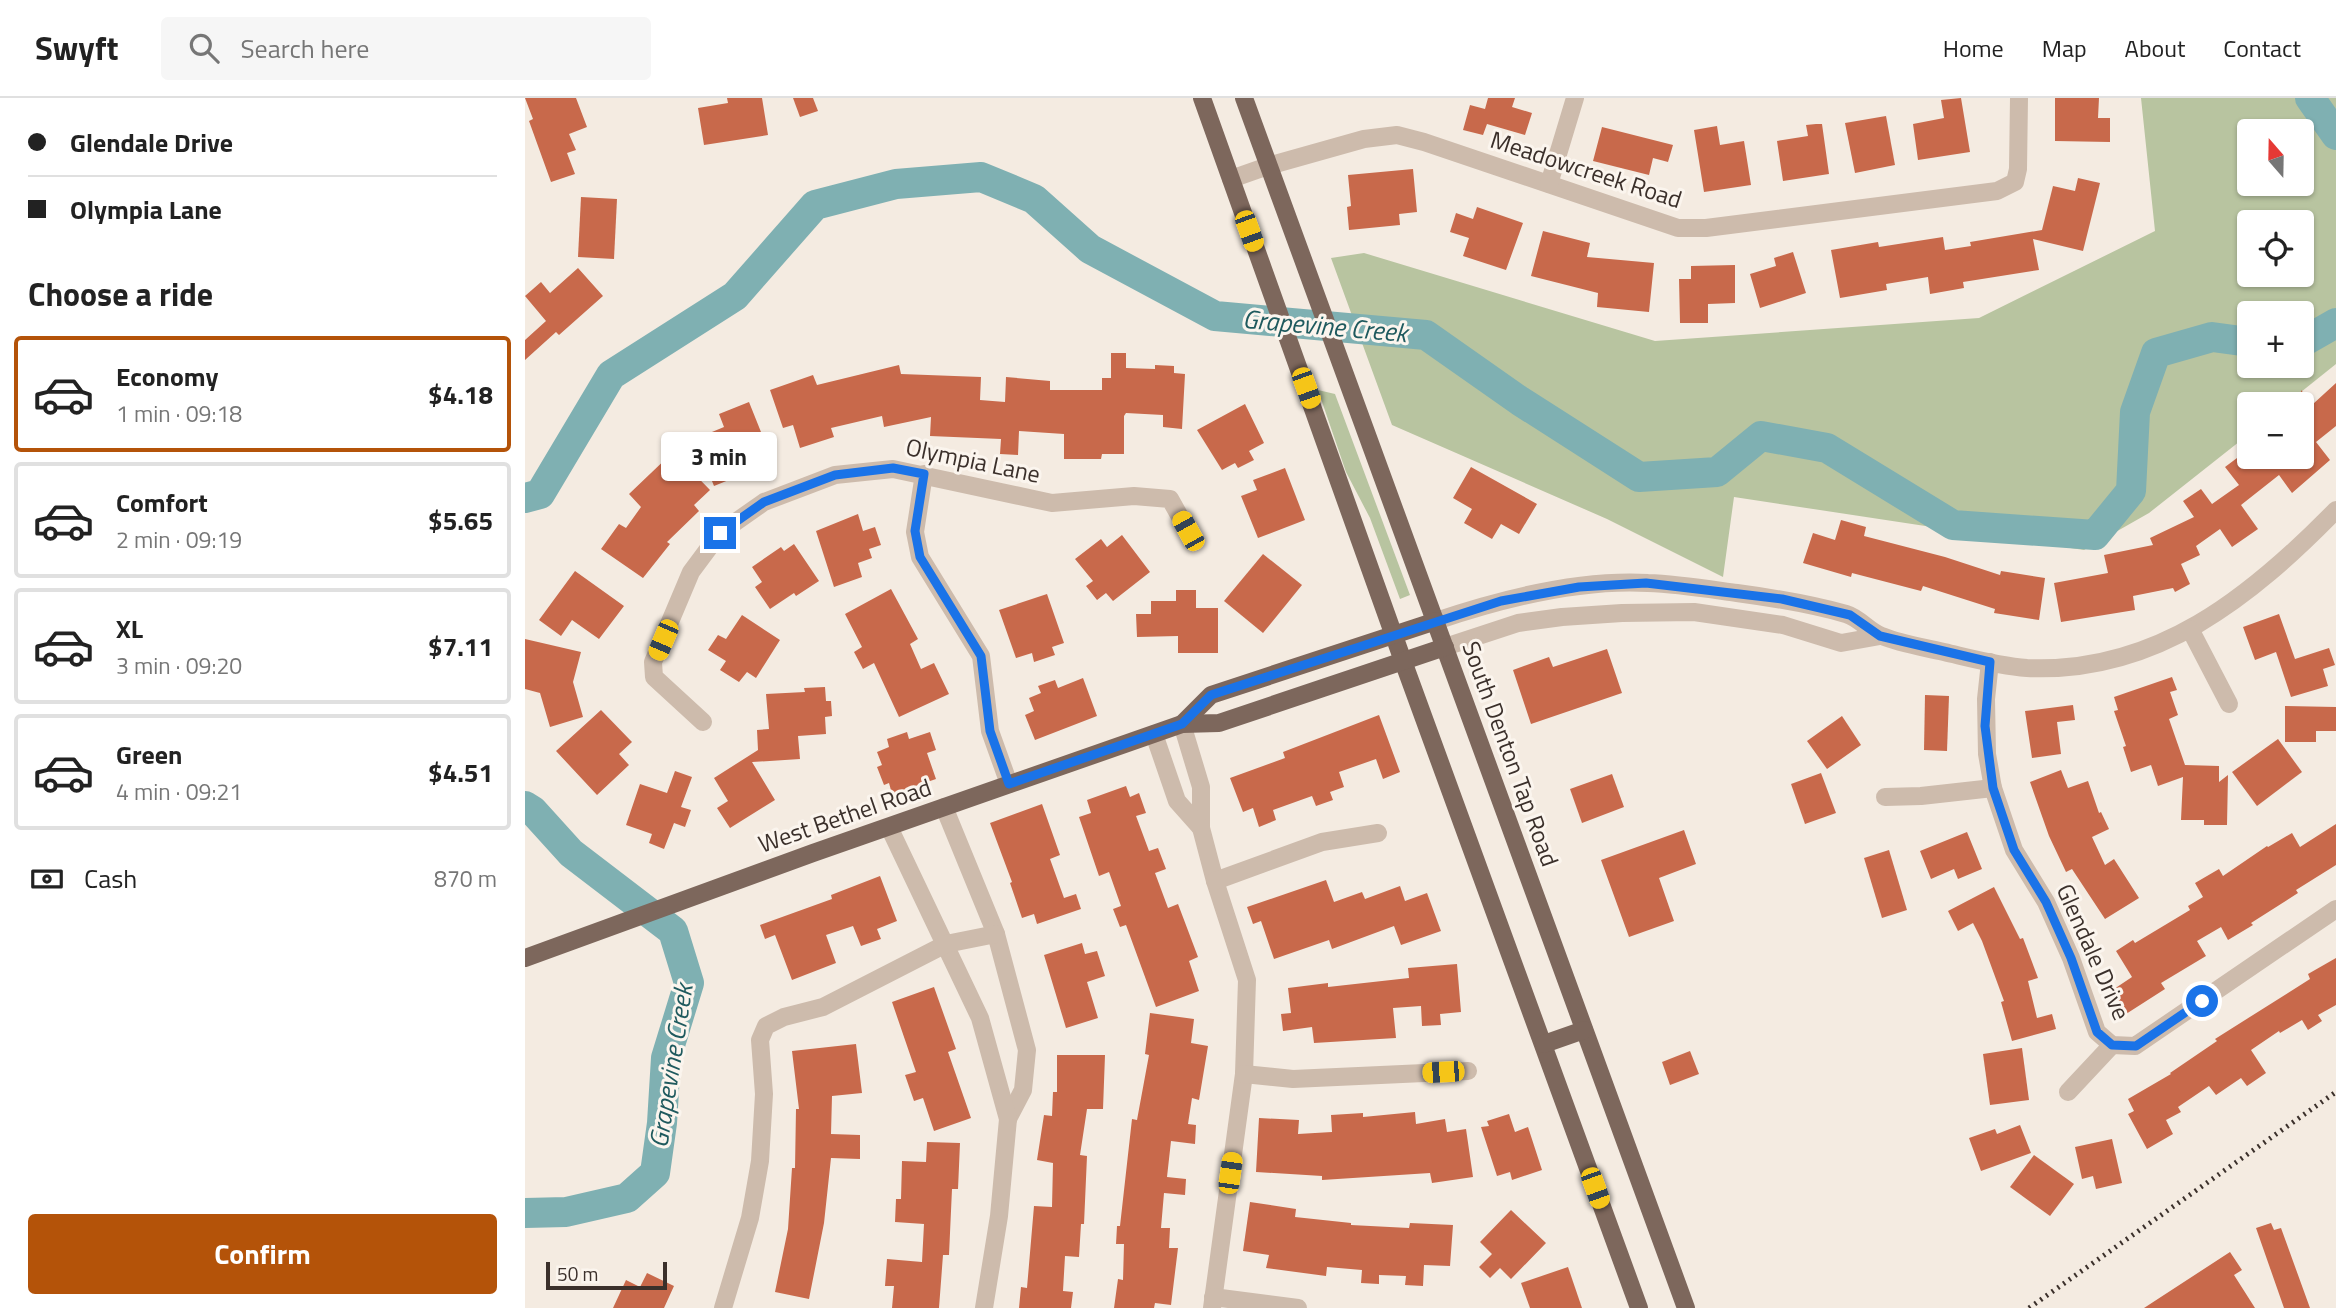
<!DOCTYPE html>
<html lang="en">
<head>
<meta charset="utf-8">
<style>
	body { margin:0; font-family:"Titillium Web",sans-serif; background:#f6f6f6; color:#222; height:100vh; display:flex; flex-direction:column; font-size:26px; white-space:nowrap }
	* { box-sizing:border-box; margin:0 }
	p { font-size:23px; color:#767676 }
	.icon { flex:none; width:38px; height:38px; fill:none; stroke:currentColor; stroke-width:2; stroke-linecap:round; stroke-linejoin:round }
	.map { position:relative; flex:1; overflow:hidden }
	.side { display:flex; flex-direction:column; background:#fff; width:525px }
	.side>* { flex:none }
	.top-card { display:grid; align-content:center; height:154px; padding:0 28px; background:#fff }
	.needle { width:46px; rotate:340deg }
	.controls { position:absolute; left:1712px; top:21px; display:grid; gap:14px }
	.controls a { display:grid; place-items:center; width:77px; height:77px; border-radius:7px; background:#fff; box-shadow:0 2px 5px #0004; font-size:35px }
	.scale { position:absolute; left:21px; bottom:18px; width:121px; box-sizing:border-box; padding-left:7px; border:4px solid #3b302b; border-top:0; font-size:19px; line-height:24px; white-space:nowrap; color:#3b302b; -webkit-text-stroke:5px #fbf5ee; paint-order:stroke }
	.end { position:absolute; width:32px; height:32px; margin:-16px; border:9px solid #1a73e8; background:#fff; box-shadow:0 0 0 4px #fff }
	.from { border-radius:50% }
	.bubble { position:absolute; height:49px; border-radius:7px; background:#fff; box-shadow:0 2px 5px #0004; font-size:23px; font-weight:700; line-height:49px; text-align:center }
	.car { position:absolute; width:21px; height:42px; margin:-21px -10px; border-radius:9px; box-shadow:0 0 5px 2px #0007; background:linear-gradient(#f5c518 24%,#345 0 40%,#f5c518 0 76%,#345 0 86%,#f5c518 0) }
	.top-card b { display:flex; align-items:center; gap:24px; height:66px; font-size:26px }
	.top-card b+b { border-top:2px solid #e0e0e0 }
	.top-card i { width:18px; height:18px; background:#222 }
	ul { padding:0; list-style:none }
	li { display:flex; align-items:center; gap:21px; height:116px; margin:0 14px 10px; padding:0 14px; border:4px solid #e0e0e0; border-radius:7px }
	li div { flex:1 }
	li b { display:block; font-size:26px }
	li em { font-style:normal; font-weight:700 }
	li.active { border-color:#b45309 }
	li>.icon { width:63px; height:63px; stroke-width:1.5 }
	h2 { padding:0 28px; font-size:32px; line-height:84px }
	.pay { display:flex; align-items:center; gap:18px; height:77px; padding:0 28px; font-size:26px }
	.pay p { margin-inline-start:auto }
	.button { display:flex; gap:14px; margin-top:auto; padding:14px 28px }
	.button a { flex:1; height:80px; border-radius:7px; background:#b45309; color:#fff; font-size:28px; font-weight:700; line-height:80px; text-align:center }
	header { display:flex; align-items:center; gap:42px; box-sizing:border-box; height:98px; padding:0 35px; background:#fff; border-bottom:2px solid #e0e0e0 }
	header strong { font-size:33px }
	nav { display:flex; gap:38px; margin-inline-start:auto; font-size:24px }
	.search { width:490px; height:63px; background:#f6f6f6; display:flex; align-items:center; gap:18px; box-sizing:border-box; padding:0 24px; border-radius:7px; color:#767676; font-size:26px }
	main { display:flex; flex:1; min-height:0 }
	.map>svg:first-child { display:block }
</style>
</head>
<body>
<header>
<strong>Swyft</strong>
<div class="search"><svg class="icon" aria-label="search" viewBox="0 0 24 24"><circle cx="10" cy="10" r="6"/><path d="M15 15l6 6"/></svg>Search here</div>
<nav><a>Home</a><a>Map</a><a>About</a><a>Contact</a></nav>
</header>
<main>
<section class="side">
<div class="top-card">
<b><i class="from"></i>Glendale Drive</b>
<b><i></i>Olympia Lane</b>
</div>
<h2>Choose a ride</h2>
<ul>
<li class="active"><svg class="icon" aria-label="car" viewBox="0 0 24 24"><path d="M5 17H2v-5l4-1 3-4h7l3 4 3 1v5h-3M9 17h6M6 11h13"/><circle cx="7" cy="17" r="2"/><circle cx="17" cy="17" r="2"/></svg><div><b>Economy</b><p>1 min · 09:18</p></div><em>$4.18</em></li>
<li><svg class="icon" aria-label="car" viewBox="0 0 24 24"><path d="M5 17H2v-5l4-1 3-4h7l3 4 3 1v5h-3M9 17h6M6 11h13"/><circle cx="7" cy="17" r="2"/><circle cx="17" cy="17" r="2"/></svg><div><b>Comfort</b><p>2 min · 09:19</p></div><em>$5.65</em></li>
<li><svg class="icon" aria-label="car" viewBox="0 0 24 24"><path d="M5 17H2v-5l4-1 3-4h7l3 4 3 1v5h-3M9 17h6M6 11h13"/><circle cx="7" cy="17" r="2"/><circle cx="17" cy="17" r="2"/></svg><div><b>XL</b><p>3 min · 09:20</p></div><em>$7.11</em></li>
<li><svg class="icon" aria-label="car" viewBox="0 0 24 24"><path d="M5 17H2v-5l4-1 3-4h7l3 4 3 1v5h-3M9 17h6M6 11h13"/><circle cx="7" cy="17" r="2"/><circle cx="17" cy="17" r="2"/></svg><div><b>Green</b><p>4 min · 09:21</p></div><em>$4.51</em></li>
</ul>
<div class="pay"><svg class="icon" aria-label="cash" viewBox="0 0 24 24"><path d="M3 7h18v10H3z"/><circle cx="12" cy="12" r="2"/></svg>Cash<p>870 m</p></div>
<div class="button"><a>Confirm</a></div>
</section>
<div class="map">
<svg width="1811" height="1210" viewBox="0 0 1811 1210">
	<rect width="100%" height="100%" fill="#f4ebe1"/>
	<g fill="#b8c4a0" fill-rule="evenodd">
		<path d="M1616,0H1811V266L1761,306H1724V336L1624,415L1559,452L1209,399L1198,479L1082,421L867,327L806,160L839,155L1130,243L1454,220L1630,133ZM1724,33H1776V86H1724ZM1724,124H1776V177H1724ZM1724,215H1776V268H1724Z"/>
		<polygon points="793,292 810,296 885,497 875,501 845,420 821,374"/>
	</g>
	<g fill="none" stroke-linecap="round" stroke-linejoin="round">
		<g stroke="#7fb0b2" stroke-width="30">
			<polyline points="1785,0 1811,37"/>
			<polyline points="1776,245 1811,225"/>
			<polyline points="0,400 15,396 86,277 210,198 290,107 371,86 456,79 509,101 565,151 690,218 901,237 995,303 1114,379 1192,374 1236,338 1302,350 1428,427 1570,437 1606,393 1610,314 1631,255 1687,239 1724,244"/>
			<polyline points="0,708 8,713 46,755 148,833 164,885 141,960 137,1025 130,1075 102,1100 41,1114 0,1115"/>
		</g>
	</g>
	<g fill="#c8694b">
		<polygon points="0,0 51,0 62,29 44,36 51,52 42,55 50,76 26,84 4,23 8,21"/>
		<polygon points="202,0 237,0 243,37 179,47 173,10 203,5"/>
		<polygon points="268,0 288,0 293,13 275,19"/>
		<polygon points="963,0 990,0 987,9 1007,15 1000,37 962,26 958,37 938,32 945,7 960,11"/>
		<polygon points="1436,0 1445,54 1393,62 1388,26 1419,20 1416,2"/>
		<polygon points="1530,0 1574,0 1573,20 1585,20 1585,44 1530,43"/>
		<polygon points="1361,18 1370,67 1330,75 1320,25"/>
		<polygon points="1291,26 1297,26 1304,76 1258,83 1252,43 1283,38 1281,27"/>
		<polygon points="1192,28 1195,47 1219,43 1226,87 1179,94 1169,32"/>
		<polygon points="1077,29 1148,47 1143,64 1128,60 1124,77 1068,63"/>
		<polygon points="888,71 892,114 874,116 875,127 824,132 822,109 826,108 823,77"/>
		<polygon points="1553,80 1575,85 1558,153 1508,141 1514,172 1438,184 1439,190 1405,196 1403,179 1361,186 1362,192 1315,200 1306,152 1353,144 1354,149 1418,139 1420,152 1446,148 1445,144 1517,132 1528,88 1550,93"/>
		<polygon points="56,99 92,101 89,161 53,159"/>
		<polygon points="952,109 998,125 981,172 938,158 944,140 925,134 931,115 948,121"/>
		<polygon points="1018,133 1065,145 1062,159 1129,165 1124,214 1072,209 1073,195 1006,178"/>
		<polygon points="1268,154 1281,195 1235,210 1225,176 1251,168 1249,160"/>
		<polygon points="1210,167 1210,205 1183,206 1183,225 1155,225 1154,181 1166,181 1166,168"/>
		<polygon points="53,170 78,198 34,237 31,234 0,262 0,242 21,223 0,198 16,184 25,195"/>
		<polygon points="586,255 601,255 601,270 630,271 630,267 649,268 649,275 660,276 657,331 638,329 638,317 601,315 599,318 599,356 577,356 576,361 539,361 539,336 494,333 493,357 475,356 476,341 405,338 406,319 359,329 357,318 306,330 309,339 275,350 268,327 258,330 245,292 288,277 292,287 374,267 376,276 456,279 455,302 480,304 481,279 525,283 525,292 577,292 577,280 586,280"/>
		<polygon points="1811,285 1811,328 1791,344 1805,362 1767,395 1754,377 1716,407 1733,431 1707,449 1695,431 1671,448 1675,457 1656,466 1665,486 1650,494 1648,490 1608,498 1610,512 1536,524 1529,485 1583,475 1579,457 1628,447 1625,440 1669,419 1658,403 1676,391 1687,406 1714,387 1700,369 1724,351 1724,359 1776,359 1776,292 1788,306"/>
		<polygon points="224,304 248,364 189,388 170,341 199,329 194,316"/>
		<polygon points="720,306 739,345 724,353 729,362 713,370 710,365 697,372 672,332"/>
		<polygon points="148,354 185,392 169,407 174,413 142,444 145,446 118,480 76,451 94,426 101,430 116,409 104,396"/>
		<polygon points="946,369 1012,406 994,436 976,426 967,441 939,425 947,411 928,400"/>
		<polygon points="760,370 780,422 733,440 716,398 732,392 728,382"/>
		<polygon points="333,416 338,433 350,429 356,447 344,451 347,460 333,465 337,479 309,489 291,433"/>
		<polygon points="1316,422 1341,429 1339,438 1420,459 1475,477 1476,473 1520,480 1514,522 1469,515 1470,511 1398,488 1396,493 1327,475 1326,479 1278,465 1288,435 1310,442"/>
		<polygon points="597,437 625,474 588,503 581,495 572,502 561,488 568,483 550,461 576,441 582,449"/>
		<polygon points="269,446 294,483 271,498 269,495 245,511 230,489 237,484 227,469 256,449 259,453"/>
		<polygon points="738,456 777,487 738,535 699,503"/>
		<polygon points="50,473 99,508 74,541 47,522 36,538 14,522"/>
		<polygon points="366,491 393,541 385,546 396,571 409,565 424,596 374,619 349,565 338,571 329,554 337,549 320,516"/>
		<polygon points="651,492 671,492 671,510 693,510 693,555 653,555 653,538 612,539 611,516 626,516 626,503 651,503"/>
		<polygon points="522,496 539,545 527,549 530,557 509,564 507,555 491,560 474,512"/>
		<polygon points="1754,516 1770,561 1804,550 1810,567 1798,571 1803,588 1766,599 1751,554 1730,562 1718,529"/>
		<polygon points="217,517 255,542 231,580 222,574 214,584 195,572 201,563 183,552 193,537 201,541"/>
		<polygon points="0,541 56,554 48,584 58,619 25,629 15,595 0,591"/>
		<polygon points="1082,551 1097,595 1006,626 988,572 1024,559 1028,569"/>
		<polygon points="1647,579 1652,592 1645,594 1653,617 1644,621 1660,667 1694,668 1694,684 1703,677 1702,727 1679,727 1679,722 1656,722 1658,679 1633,688 1626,667 1606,674 1598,649 1601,648 1589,613 1593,612 1589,599"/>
		<polygon points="558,580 572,618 510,642 500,617 509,613 504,600 516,595 513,588 530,582 533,590"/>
		<polygon points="300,589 301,603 306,603 307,618 300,619 301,636 273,638 275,661 227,664 250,702 205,730 192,710 203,703 189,680 233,652 232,632 244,631 241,596 280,594 279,590"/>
		<polygon points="1400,597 1424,598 1422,653 1399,652"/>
		<polygon points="1548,607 1550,622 1532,624 1536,656 1507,660 1500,613"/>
		<polygon points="1760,608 1811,609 1811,633 1791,633 1791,644 1760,644"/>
		<polygon points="76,612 107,644 94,656 104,667 72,697 31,653"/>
		<polygon points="854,617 875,674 858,681 851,661 814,674 819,689 805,694 808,702 791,708 787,698 748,712 751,722 734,729 728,710 718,714 705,680 760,660 758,654"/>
		<polygon points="1317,618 1336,647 1302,671 1282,643"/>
		<polygon points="382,634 384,641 405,634 411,652 402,655 411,681 367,696 364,685 359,687 352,669 357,667 352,654 364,649 362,641"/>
		<polygon points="1753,641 1777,674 1732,708 1707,674"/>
		<polygon points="1536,672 1543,690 1563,683 1574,715 1576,714 1584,731 1567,739 1580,767 1589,761 1614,800 1580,821 1547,771 1541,774 1524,738 1505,684"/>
		<polygon points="150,673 167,679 156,709 166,712 160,729 149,725 139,751 124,745 127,736 101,727 115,686 142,695"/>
		<polygon points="1296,675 1311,715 1280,726 1266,686"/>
		<polygon points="1087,676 1099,709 1057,725 1045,691"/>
		<polygon points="601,688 605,699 614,695 621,715 611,718 624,753 633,750 641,771 630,775 643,810 653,806 673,859 664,863 674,893 631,909 601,827 595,829 588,811 596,808 584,774 574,778 554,719 566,715 562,702"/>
		<polygon points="517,706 535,757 525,761 539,800 551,796 556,811 512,826 509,816 497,820 485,785 487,784 465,725"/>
		<polygon points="1811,726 1811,767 1771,792 1773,795 1726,825 1728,827 1703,842 1696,829 1672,843 1681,858 1636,885 1640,891 1601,916 1586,893 1607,879 1591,853 1608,842 1610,845 1665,812 1663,808 1678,799 1670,785 1694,771 1698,778 1742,748 1743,749 1767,735 1775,749"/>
		<polygon points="1159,732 1171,766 1134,780 1149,823 1104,839 1076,762"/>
		<polygon points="1442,734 1457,771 1433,781 1429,771 1406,781 1395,753"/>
		<polygon points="1364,752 1382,812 1357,820 1339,760"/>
		<polygon points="355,778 372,823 352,831 356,841 336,848 328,828 301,837 311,865 267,882 250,837 240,841 235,827 307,801 306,797"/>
		<polygon points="801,782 809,804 837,794 840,801 875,788 880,803 902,795 916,833 876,847 869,828 807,851 804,842 749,861 736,823 728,826 722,809"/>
		<polygon points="1469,789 1495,841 1498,840 1513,880 1503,883 1512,920 1527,916 1531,931 1487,943 1476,904 1479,903 1457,843 1448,825 1433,833 1423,813"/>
		<polygon points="557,845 560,856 572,853 580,878 562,884 573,920 541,930 519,857"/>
		<polygon points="1811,860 1811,907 1793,917 1797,923 1783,932 1777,922 1755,935 1754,933 1726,952 1741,975 1722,988 1716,980 1691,997 1684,988 1653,1009 1656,1014 1641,1022 1648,1036 1622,1051 1603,1016 1609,1013 1603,1001 1646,976 1645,975 1692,943 1690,941 1785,881 1783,876"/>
		<polygon points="932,866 936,914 915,916 916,927 897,928 896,908 868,910 871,940 789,945 787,929 758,933 756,916 766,915 763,890 803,885 803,889 884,880 883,870"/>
		<polygon points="409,889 431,951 423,954 446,1020 409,1033 398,1000 389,1003 380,977 391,974 367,904"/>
		<polygon points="625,915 669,921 666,945 683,948 674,1002 667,1000 663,1026 671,1027 670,1046 646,1043 642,1079 661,1081 660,1097 639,1095 636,1130 645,1130 644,1150 653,1150 646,1207 630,1205 629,1210 589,1210 593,1181 598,1182 599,1146 591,1146 592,1128 595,1128 607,1021 612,1022 624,957 620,956"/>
		<polygon points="331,946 337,995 307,998 306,1036 335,1037 335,1061 306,1060 299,1125 284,1201 250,1194 263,1131 267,1070 270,1070 271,1011 274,1011 267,953"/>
		<polygon points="1497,950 1504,1002 1465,1007 1458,956"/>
		<polygon points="1165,953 1174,976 1145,987 1137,964"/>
		<polygon points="532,957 580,957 578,1011 562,1011 555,1057 562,1058 559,1126 556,1126 554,1159 540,1158 538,1193 548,1194 546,1210 494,1210 496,1189 502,1190 509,1108 527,1109 528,1065 512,1062 519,1017 527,1018 528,994 532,994"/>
		<polygon points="890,1014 891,1026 920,1021 922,1034 941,1031 948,1079 907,1085 905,1075 797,1082 797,1078 731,1074 734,1020 774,1022 773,1036 807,1034 806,1017 838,1015 838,1019"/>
		<polygon points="984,1016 990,1034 1003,1029 1017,1072 987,1082 985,1074 972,1078 956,1029 964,1028 962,1023"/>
		<polygon points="1495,1027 1506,1055 1456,1073 1444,1040 1470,1031 1472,1036"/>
		<polygon points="1587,1041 1597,1085 1571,1091 1568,1078 1557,1081 1550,1049"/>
		<polygon points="402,1044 435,1045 433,1091 427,1091 424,1157 418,1157 414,1210 367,1210 369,1188 360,1188 362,1161 397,1164 399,1126 370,1124 371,1101 376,1101 377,1063 401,1064"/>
		<polygon points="1509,1057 1549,1086 1525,1118 1485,1089"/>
		<polygon points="725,1104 771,1111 770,1119 826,1125 826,1127 884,1130 885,1125 928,1127 925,1168 899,1167 898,1188 880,1187 881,1178 854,1177 854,1186 836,1185 837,1172 802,1169 801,1178 741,1170 744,1157 718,1153"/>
		<polygon points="986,1112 1021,1145 986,1181 975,1170 965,1180 954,1169 967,1156 955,1144"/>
		<polygon points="1746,1125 1749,1132 1756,1130 1785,1210 1759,1210 1731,1130"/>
		<polygon points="1705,1154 1717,1172 1709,1177 1730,1210 1619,1210"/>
		<polygon points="1043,1169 1057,1210 1005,1210 996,1185"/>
		<polygon points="122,1175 149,1188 139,1210 88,1210 101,1182 115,1189"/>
	</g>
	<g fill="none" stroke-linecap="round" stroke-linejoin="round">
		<g stroke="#cdbbac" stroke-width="18">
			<polyline points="706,81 743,68 839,41 872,37 899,44 1153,130 1181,130 1472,93 1490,84 1493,71 1494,0"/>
			<polyline points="1024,86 1050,0"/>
			<polyline points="399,376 390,434 395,459 456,558 465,633 484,686"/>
			<path d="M911,523C976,501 1054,481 1123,485C1153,486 1183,491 1212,495C1249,500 1286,506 1321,516C1335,520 1344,534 1357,538C1376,546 1398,549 1419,554C1445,560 1474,568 1502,570C1631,576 1726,499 1811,412"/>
			<polyline points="1665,531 1704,606"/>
			<polyline points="920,549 993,525 1037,519 1097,515 1169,514 1258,527 1316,545 1355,538"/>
			<polyline points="1465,564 1461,601 1462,656 1468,690 1489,752 1521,804 1546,860 1572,934 1587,947 1610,948 1811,811"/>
			<polyline points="178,624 129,579 128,564 166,474 195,435 239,404 310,377 368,371 527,405 609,398 645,401 663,433"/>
			<polyline points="657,626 676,689 676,730 690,783 722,882 719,976 687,1210"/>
			<polyline points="629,636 652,703 676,730"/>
			<polyline points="1360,699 1396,698 1468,690"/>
			<polyline points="419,709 471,836 502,952 498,992 483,1021"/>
			<polyline points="364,729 455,920 483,1021 474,1118 459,1210"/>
			<polyline points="690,783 797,744 853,735"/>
			<polyline points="719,976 768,981 943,973"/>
			<polyline points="1543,994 1587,947"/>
			<polyline points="688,1199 773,1210"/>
			<polyline points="198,1210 225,1120 235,1063 239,996 235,942 241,928 259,919 298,909 421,846 471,836"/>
		</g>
		<g stroke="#7d675c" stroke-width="18">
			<polyline points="677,0 878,563 1114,1210"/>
			<polyline points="719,0 1161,1210"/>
			<polyline points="657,626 686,597 911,523"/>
			<polyline points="0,860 288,755 657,626 694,625 920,549"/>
			<polyline points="1019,946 1059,932"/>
		</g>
		<polyline stroke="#3b302b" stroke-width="5" stroke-dasharray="2 5" stroke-linecap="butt" points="1504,1210 1811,994"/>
	</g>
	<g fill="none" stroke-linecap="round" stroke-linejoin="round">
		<polyline stroke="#1a73e8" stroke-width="9" points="195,435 239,404 310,377 368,370 399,376 390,433 395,459 456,558 465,633 484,686 657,626 686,597 976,503 1054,489 1121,485 1257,501 1325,517 1355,538 1465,564 1460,628 1468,690 1489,752 1521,804 1546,860 1572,934 1587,947 1611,948 1677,903"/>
	</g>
	<g text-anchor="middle" stroke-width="6" stroke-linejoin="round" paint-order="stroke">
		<g font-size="24" fill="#3b302b" stroke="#fbf5ee">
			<text transform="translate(1061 72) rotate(18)" y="8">Meadowcreek Road</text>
			<text transform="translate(448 363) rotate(12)" y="8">Olympia Lane</text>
			<text transform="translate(985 656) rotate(70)" y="8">South Denton Tap Road</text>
			<text transform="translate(320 718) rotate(-19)" y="8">West Bethel Road</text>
			<text transform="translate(1568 854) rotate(66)" y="8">Glendale Drive</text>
		</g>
		<g font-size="26" font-style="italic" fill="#1f5a5e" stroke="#fbf5ee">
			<text transform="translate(800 228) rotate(5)" y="9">Grapevine Creek</text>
			<text transform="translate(146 968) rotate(-81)" y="9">Grapevine Creek</text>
		</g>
	</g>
</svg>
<div class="controls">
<a><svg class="needle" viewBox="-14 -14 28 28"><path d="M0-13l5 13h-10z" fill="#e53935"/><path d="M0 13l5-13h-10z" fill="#767676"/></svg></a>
<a><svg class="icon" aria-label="locate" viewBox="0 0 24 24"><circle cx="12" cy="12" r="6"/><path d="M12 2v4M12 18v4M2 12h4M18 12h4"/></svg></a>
<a>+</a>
<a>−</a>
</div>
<div class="scale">50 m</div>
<i class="end from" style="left:1677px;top:903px"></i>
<i class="end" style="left:195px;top:435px"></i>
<div class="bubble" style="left:136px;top:334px;width:116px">3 min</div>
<i class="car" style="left:724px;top:133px;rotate:160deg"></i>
<i class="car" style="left:781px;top:290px;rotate:160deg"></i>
<i class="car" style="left:663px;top:433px;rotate:331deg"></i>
<i class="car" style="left:138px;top:542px;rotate:203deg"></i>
<i class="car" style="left:918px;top:974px;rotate:267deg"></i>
<i class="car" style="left:705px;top:1075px;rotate:8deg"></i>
<i class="car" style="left:1070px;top:1090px;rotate:160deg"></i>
</div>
</main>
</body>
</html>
